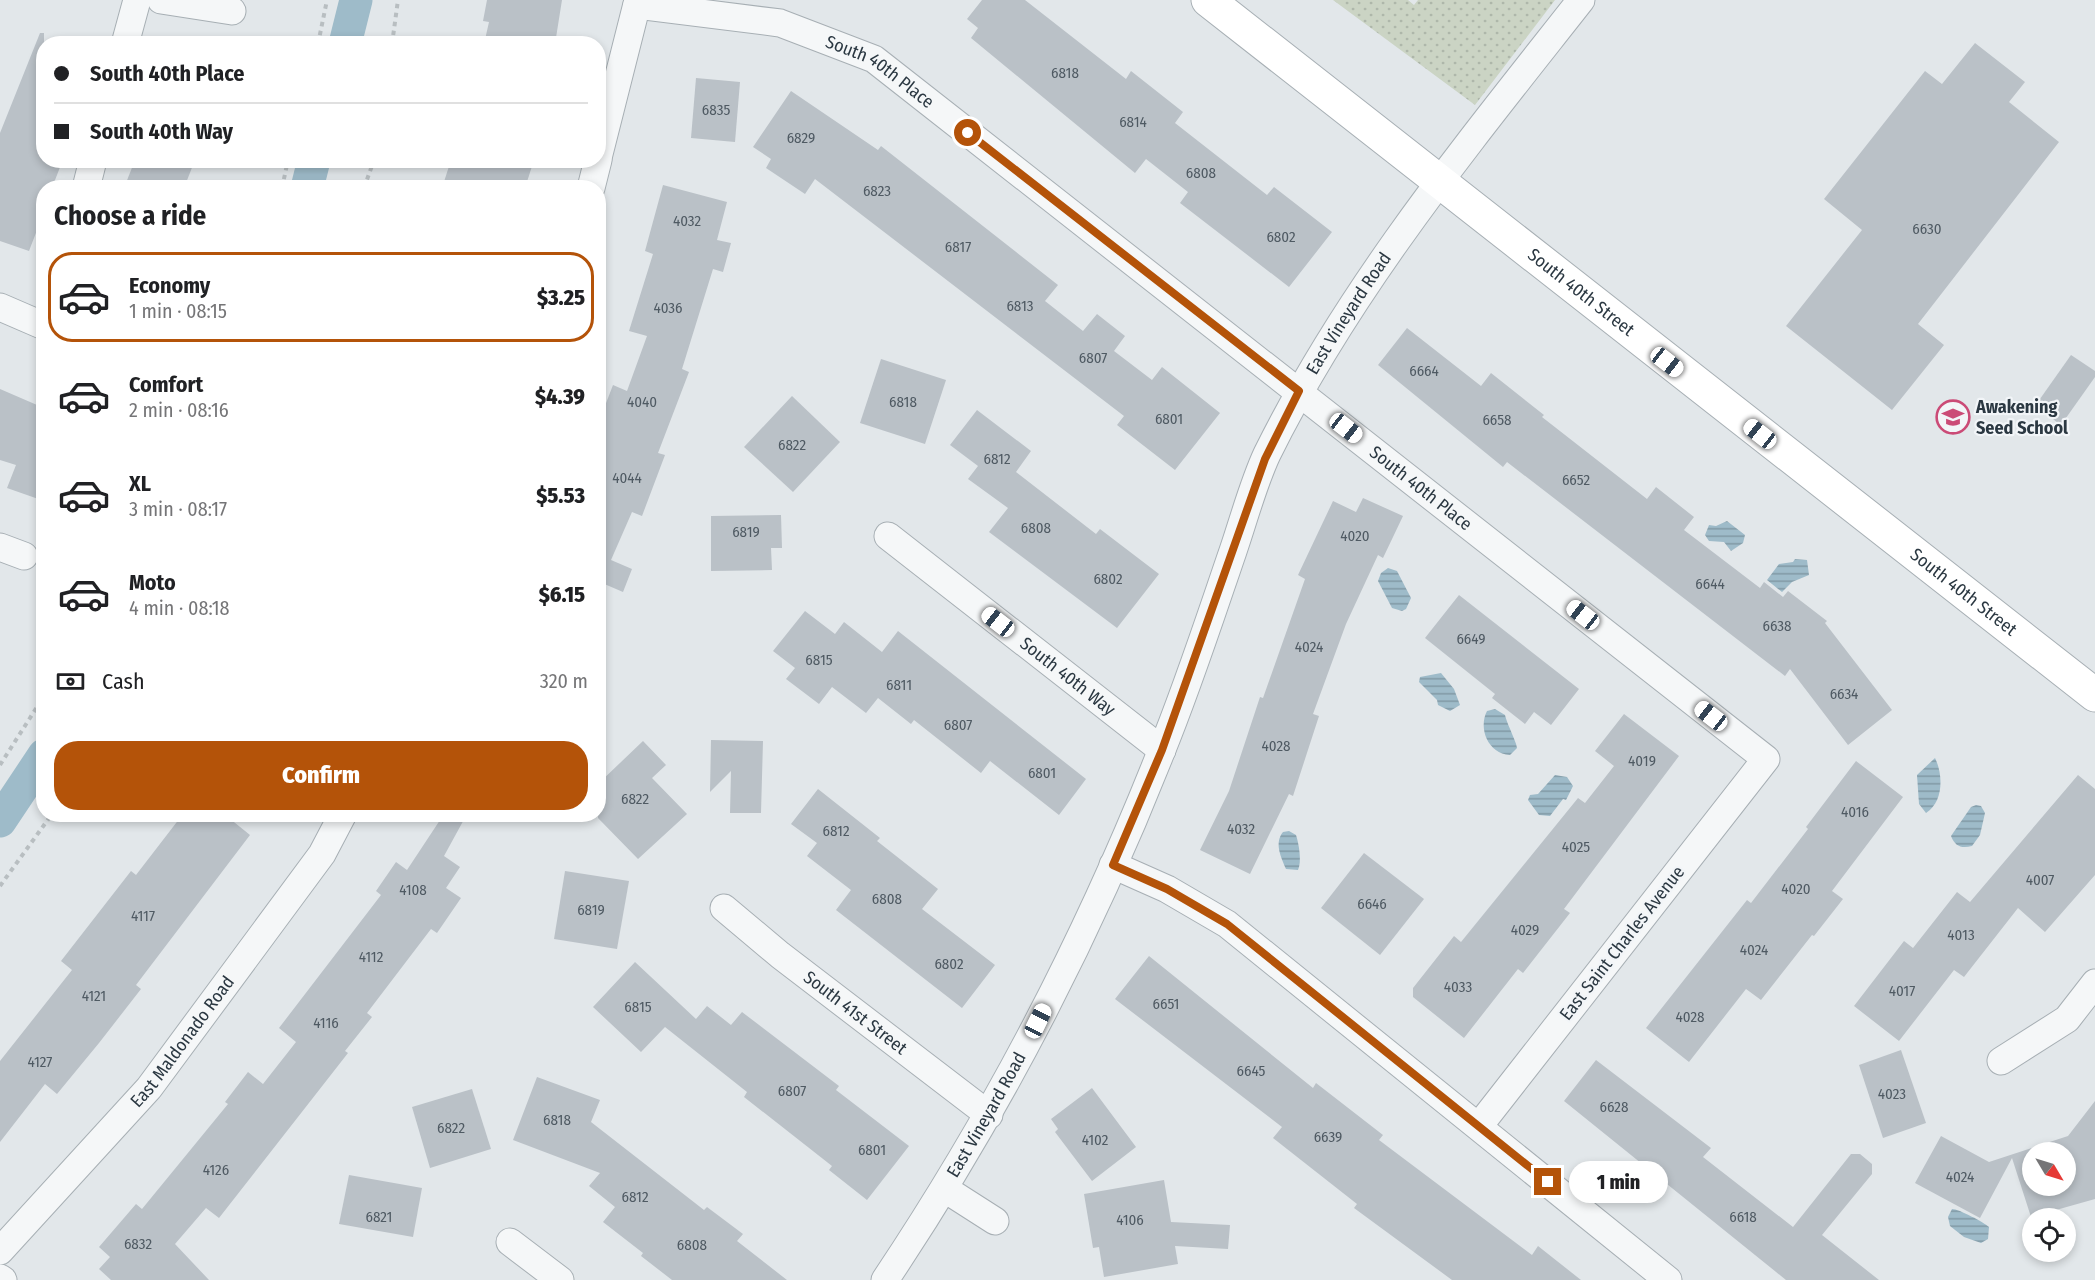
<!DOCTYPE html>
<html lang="en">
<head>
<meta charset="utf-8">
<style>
	body { margin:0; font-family:"Fira Sans Condensed",sans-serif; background:#f6f6f6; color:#202124; height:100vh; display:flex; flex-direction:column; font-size:22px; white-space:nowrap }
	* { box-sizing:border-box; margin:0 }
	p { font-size:20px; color:#757577 }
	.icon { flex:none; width:33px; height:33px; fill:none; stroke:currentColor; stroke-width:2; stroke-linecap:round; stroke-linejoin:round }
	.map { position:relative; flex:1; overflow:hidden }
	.side { position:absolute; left:36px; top:180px; width:570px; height:642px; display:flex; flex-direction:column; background:#fff; border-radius:24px; box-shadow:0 3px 9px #0003 }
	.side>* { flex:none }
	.hud { position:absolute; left:36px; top:36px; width:570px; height:132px; border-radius:24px; box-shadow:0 3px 9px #0003; display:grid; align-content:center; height:132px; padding:0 18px; background:#fff }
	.needle { width:39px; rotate:128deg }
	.buttons { position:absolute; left:2022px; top:1142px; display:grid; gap:12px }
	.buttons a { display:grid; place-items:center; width:54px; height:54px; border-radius:50%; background:#fff; box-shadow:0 3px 9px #0003; font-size:30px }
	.end { position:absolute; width:27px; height:27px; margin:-14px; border:8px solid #b45309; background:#fff; box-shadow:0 0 0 3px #fff }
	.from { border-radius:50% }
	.bubble { position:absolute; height:42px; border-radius:21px; background:#fff; box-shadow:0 3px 9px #0003; font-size:20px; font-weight:800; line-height:42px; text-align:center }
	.car { position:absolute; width:18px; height:36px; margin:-18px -9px; border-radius:8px; box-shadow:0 0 4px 2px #0007; background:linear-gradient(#fff 24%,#345 0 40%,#fff 0 76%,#345 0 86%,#fff 0) }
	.hud b { display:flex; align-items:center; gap:21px; height:57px; font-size:22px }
	.hud b+b { border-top:2px solid #e0e0e0 }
	.hud i { width:15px; height:15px; background:#202124 }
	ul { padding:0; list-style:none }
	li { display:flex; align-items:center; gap:18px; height:90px; margin:0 12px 9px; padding:0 6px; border:3px solid transparent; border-radius:24px }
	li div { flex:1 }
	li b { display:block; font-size:22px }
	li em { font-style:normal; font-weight:800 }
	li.active { border-color:#b45309 }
	li>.icon { width:54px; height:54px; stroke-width:1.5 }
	h2 { padding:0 18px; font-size:27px; line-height:72px }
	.pay { display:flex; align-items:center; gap:15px; height:66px; padding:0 18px; font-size:22px }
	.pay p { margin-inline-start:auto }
	.action { display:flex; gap:12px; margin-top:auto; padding:12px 18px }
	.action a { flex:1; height:69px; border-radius:24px; background:#b45309; color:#fff; font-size:24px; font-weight:800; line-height:69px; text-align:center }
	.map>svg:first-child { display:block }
</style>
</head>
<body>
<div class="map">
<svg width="2095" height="1280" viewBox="0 0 2095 1280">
	<defs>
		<pattern id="grass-dots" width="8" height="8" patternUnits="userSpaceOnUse" patternTransform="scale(1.5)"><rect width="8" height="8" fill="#cbd4c4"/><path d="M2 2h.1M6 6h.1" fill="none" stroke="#aeb7aa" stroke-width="1.8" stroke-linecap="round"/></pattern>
		<pattern id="water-rules" width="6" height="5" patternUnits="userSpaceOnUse" patternTransform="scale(1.5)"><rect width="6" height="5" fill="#9ebbc9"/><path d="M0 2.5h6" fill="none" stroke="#8199a5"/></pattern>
	</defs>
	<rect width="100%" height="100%" fill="#e2e7ea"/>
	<polygon fill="url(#grass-dots)" points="1333,0 1408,0 1414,5 1418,0 1555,0 1475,105"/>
	<g fill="url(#water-rules)">
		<polygon points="1727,521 1745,535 1743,543 1731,551 1724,542 1709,541 1705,535 1709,525 1716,526"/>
		<polygon points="1795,559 1807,560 1809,575 1792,582 1782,592 1767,580 1779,564 1793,562"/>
		<polygon points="1388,568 1397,571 1411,598 1406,609 1402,611 1392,608 1378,581 1381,573"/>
		<polygon points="1441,673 1454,689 1460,705 1450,711 1438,705 1437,700 1419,682 1420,677"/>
		<path d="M1495,709L1505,715C1507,724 1517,743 1517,748L1510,755C1488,754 1478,728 1487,711Z"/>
		<path d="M1935,758C1943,774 1944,802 1926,813L1919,804L1917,775Z"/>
		<polygon points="1555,775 1567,777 1573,786 1566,800 1563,799 1550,816 1539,815 1528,800 1530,795 1538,794"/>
		<path d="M1976,805L1981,806L1985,813L1980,835L1972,846C1961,849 1955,846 1951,836L1971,807Z"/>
		<path d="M1289,831L1296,835C1299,844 1302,862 1298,870L1286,869C1281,857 1274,843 1283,832Z"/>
		<path d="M1952,1209C1959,1209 1983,1222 1989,1227L1988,1239L1981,1243L1964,1237L1950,1226L1948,1217Z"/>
		<polygon points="2031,1224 2032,1251 2042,1251 2039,1254 2028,1251 2026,1241"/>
	</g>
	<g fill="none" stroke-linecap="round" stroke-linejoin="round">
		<g stroke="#9ebbc9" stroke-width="33">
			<polyline points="345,44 356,0"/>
			<polyline points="307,188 314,160"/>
			<polyline points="0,821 44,755"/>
		</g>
	</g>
	<g fill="#bac1c7" fill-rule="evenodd">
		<polygon points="487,0 562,0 555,44 484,44 489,22 483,21"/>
		<polygon points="982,0 1025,0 1126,79 1131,71 1183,112 1175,123 1267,195 1274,187 1332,232 1289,287 1180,203 1188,192 1146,159 1135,173 971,38 978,28 967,19"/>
		<polygon points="40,33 44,33 44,160 62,162 52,188 44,188 44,212 29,251 0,241 0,133"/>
		<polygon points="1975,43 2025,82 2009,102 2059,142 1918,324 1944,345 1892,410 1786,326 1862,230 1824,199 1925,71 1942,84"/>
		<polygon points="696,78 740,82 735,142 691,138"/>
		<polygon points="791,91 878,150 881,146 1058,285 1045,301 1083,331 1097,314 1125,336 1114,351 1152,380 1162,367 1220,413 1175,470 1117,425 1124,416 815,179 805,194 766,168 771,159 753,147"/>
		<polygon points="135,160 195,160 184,188 124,188"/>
		<polygon points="451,160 534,160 525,188 442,188"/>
		<polygon points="663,185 727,202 717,240 731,243 723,272 713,269 682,369 689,372 658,453 665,455 642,516 632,512 611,560 632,569 623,592 602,583 598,590 598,424 613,385 627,391 647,336 629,331 653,254 645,251"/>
		<polygon points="1407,328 1481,386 1491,373 1544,415 1542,417 1647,499 1656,487 1694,517 1684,530 1760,588 1764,582 1783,597 1788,591 1827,621 1825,623 1892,710 1848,745 1790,669 1785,676 1507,462 1503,467 1378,365"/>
		<polygon points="2071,355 2095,371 2095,377 2061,425 2035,406"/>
		<polygon points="881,359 946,380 925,444 860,423"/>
		<polygon points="0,389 44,408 44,501 7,488 16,465 0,460"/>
		<polygon points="792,396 840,442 793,492 744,447"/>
		<polygon points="977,410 1031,451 1016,472 1096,534 1100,529 1159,574 1117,628 989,532 1008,508 968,479 978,466 950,445"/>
		<polygon points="1363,498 1403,516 1383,558 1378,555 1346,624 1313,714 1319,716 1293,796 1289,794 1250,874 1200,850 1229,791 1260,697 1263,698 1305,579 1298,575 1333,501 1356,512"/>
		<polygon points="781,515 782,548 771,548 772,570 711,571 711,516"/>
		<polygon points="1459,595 1579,689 1551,725 1534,712 1525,724 1492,698 1495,694 1425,638"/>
		<polygon points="805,611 835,634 844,622 882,652 898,631 1086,779 1059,815 990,761 981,773 914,720 911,724 878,698 866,713 832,687 819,704 786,679 795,668 773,651"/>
		<polygon points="1624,714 1679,756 1564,909 1570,913 1523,973 1518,969 1464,1038 1413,997 1413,988 1454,936 1461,942 1578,798 1585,803 1614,766 1595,751"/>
		<polygon points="711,740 763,741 761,813 730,813 731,771 710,792"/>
		<polygon points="643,741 666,765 652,778 687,814 638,859 598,818 598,784"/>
		<polygon points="1856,761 1903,797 1832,891 1843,899 1814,936 1812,935 1761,1000 1746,989 1689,1062 1646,1028 1747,900 1751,903 1808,829 1806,827"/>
		<polygon points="2078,775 2095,789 2095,875 2045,932 2018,908 1964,977 1954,970 1899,1041 1854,1006 1904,941 1913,948 1957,892 1970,902"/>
		<polygon points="818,789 880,838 877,841 938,889 922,909 995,965 962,1008 836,910 851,890 807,856 817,843 791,824"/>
		<polygon points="183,814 224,814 250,835 136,985 141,989 99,1043 57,1094 45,1084 0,1142 0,1061 72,970 61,961 131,871 136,875"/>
		<polygon points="444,814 467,814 444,856 460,867 446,888 461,898 437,933 431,929 367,1013 372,1017 345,1051 348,1053 219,1218 206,1208 175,1244 209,1280 111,1280 99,1269 110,1257 99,1247 136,1204 142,1209 228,1104 225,1102 248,1072 263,1084 296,1042 279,1028 381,895 376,891 396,862 407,870"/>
		<polygon points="1364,853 1424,899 1380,955 1321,908"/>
		<polygon points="565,871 629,881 617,949 554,939"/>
		<polygon points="1149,956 1313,1088 1316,1083 1383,1135 1379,1140 1532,1255 1538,1246 1581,1280 1452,1280 1354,1208 1357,1204 1273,1138 1282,1127 1115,999"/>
		<polygon points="635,962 696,1019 707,1006 731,1025 742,1012 839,1086 836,1090 909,1146 867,1200 829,1170 832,1166 744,1097 747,1092 665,1027 641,1052 593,1007"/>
		<polygon points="1901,1050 1926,1123 1883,1138 1859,1065"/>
		<polygon points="1596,1060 1711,1148 1703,1157 1793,1227 1851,1154 1860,1154 1872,1164 1872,1174 1822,1235 1879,1280 1786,1280 1564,1101"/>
		<polygon points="537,1077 600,1100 591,1122 704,1210 707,1207 743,1234 737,1241 787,1280 672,1280 641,1256 643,1253 603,1222 615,1207 589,1186 600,1173 513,1140"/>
		<polygon points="1092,1088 1136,1147 1092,1181 1055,1132 1058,1129 1051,1119"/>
		<polygon points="472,1089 491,1149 430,1168 412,1107"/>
		<path d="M2095,1101V1199L2031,1217L2012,1158L1980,1218L1915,1183L1941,1136L1989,1162L2068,1136ZM2032,1152H2066V1185H2032Z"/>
		<polygon points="349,1175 422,1188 413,1237 339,1224"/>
		<polygon points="1164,1180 1171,1222 1230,1225 1228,1249 1175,1246 1178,1264 1104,1277 1099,1247 1093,1248 1084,1194"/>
	</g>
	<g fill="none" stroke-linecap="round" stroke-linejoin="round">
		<g stroke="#a7afb4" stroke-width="29">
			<g id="street">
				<polyline points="161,0 232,11"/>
				<path id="s1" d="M637,5L780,23L874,59L1766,759L1479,1126"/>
				<polyline points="125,44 137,0"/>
				<polyline points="598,158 638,0"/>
				<polyline points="86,188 93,160"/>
				<polyline points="591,188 598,160"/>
				<polyline points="0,307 44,326"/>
				<path id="s2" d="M888,536L1162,750"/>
				<polyline points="0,547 24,556"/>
				<polyline points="1113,865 1167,889 1227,924 1668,1280"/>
				<path id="s3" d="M724,908L780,955L989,1115"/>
				<polyline points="2001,1061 2067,1019 2095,983"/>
				<polyline points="945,1189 995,1221"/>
				<polyline points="510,1242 560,1280"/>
				<path id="s4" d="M0,1251L149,1088L322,854L343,814"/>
				<polyline points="0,1278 3,1280"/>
				<path id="s5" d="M885,1280C996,1114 1088,937 1161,752C1188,686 1210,618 1233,551C1244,519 1253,484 1267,454C1349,288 1467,145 1581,0"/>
			</g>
		</g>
		<g stroke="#a7afb4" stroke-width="35">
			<g id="secondary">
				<path id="s6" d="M1208,0L2095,695"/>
			</g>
		</g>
		<g stroke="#b8bec1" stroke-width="4" stroke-dasharray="4.5 4.5" stroke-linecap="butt">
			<polyline points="318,44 327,0"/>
			<polyline points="392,44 398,0"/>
			<polyline points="282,188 288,160"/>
			<polyline points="364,188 374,160"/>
			<polyline points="0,765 44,696"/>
			<polyline points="0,886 52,814"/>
		</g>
		<use href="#street" stroke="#f5f7f8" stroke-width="27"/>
		<use href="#secondary" stroke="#fff" stroke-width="33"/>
	</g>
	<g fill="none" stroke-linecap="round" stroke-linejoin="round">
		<polyline stroke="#b45309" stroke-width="8" points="968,133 1299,391 1265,459 1162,750 1113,865 1167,889 1227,924 1548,1182"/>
	</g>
	<defs>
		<g id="school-ring" transform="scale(1.725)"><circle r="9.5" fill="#f2f5f8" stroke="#cb4b77" stroke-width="1.5"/><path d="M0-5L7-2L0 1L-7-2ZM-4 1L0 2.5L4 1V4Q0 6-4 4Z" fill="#cb4b77"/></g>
	</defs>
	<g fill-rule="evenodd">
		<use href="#school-ring" x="1953" y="417"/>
	</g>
	<g text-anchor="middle" stroke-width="4.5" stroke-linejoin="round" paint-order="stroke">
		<g font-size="15" fill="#4f5a63">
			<text x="1065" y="78">6818</text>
			<text x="716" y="115">6835</text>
			<text x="1133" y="127">6814</text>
			<text x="801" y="143">6829</text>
			<text x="1201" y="178">6808</text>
			<text x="877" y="196">6823</text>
			<text x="687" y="226">4032</text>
			<text x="1927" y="234">6630</text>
			<text x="1281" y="242">6802</text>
			<text x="958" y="252">6817</text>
			<text x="1020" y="311">6813</text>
			<text x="668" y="313">4036</text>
			<text x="1093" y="363">6807</text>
			<text x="1424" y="376">6664</text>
			<text x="642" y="407">4040</text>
			<text x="903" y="407">6818</text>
			<text x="1169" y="424">6801</text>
			<text x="1497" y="425">6658</text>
			<text x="792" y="450">6822</text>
			<text x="997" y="464">6812</text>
			<text x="627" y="483">4044</text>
			<text x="1576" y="485">6652</text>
			<text x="1036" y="533">6808</text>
			<text x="746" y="537">6819</text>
			<text x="1355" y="541">4020</text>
			<text x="1108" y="584">6802</text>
			<text x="1710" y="589">6644</text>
			<text x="1777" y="631">6638</text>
			<text x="1471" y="644">6649</text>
			<text x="1309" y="652">4024</text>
			<text x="819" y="665">6815</text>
			<text x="899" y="690">6811</text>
			<text x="1844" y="699">6634</text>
			<text x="958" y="730">6807</text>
			<text x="1276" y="751">4028</text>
			<text x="1642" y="766">4019</text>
			<text x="1042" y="778">6801</text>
			<text x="635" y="804">6822</text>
			<text x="1855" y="817">4016</text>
			<text x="1241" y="834">4032</text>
			<text x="836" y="836">6812</text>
			<text x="1576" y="852">4025</text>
			<text x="2040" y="885">4007</text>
			<text x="1796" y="894">4020</text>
			<text x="413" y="895">4108</text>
			<text x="887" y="904">6808</text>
			<text x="1372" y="909">6646</text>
			<text x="591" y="915">6819</text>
			<text x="143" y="921">4117</text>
			<text x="1525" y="935">4029</text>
			<text x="1961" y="940">4013</text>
			<text x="1754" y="955">4024</text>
			<text x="371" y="962">4112</text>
			<text x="949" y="969">6802</text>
			<text x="1458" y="992">4033</text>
			<text x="1902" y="996">4017</text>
			<text x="94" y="1001">4121</text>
			<text x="1166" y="1009">6651</text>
			<text x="638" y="1012">6815</text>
			<text x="1690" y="1022">4028</text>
			<text x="326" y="1028">4116</text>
			<text x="40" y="1067">4127</text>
			<text x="1251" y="1076">6645</text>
			<text x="792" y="1096">6807</text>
			<text x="1892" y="1099">4023</text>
			<text x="1614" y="1112">6628</text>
			<text x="557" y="1125">6818</text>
			<text x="451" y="1133">6822</text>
			<text x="1328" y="1142">6639</text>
			<text x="1095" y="1145">4102</text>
			<text x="872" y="1155">6801</text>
			<text x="216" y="1175">4126</text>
			<text x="1960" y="1182">4024</text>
			<text x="635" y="1202">6812</text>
			<text x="379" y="1222">6821</text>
			<text x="1743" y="1222">6618</text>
			<text x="1130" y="1225">4106</text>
			<text x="138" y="1249">6832</text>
			<text x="692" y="1250">6808</text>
		</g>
		<g font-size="18" fill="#2b3842" stroke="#f2f5f8">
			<text dy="6" stroke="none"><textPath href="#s1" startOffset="256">South 40th Place</textPath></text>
			<text dy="6" stroke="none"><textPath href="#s6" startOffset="474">South 40th Street</textPath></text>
			<text dy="6" stroke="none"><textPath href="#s5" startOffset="1076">East Vineyard Road</textPath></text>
			<text dy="6" stroke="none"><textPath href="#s1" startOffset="940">South 40th Place</textPath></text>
			<text dy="6" stroke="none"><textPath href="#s6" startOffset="960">South 40th Street</textPath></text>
			<text dy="6" stroke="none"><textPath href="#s2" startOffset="228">South 40th Way</textPath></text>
			<text transform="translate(1622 943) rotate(-52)" y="6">East Saint Charles Avenue</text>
			<text dy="6" stroke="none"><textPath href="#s3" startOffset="168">South 41st Street</textPath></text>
			<text dy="6" stroke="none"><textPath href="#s4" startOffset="278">East Maldonado Road</textPath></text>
			<text dy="6" stroke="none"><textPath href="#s5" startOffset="194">East Vineyard Road</textPath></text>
		</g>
		<g font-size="18" font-weight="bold" fill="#2b3842" stroke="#f2f5f8" text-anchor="start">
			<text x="1976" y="413">Awakening<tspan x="1976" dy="21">Seed School</tspan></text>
		</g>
	</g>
</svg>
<div class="buttons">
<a><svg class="needle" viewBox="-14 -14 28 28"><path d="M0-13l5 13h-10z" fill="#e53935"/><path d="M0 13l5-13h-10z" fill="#757577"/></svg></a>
<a><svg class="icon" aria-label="locate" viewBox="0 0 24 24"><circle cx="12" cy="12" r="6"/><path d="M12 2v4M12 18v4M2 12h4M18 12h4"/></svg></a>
</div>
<i class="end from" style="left:968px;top:133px"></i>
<i class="end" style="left:1548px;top:1182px"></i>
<div class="bubble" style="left:1569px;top:1161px;width:99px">1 min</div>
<i class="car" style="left:1667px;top:362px;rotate:128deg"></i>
<i class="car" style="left:1346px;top:428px;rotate:128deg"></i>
<i class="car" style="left:1760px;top:434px;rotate:308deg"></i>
<i class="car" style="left:1583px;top:615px;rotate:308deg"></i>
<i class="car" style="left:998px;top:622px;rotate:308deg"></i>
<i class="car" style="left:1711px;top:716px;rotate:308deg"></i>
<i class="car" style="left:1038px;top:1021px;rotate:26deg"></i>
<div class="hud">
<b><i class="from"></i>South 40th Place</b>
<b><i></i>South 40th Way</b>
</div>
<section class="side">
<h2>Choose a ride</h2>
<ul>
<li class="active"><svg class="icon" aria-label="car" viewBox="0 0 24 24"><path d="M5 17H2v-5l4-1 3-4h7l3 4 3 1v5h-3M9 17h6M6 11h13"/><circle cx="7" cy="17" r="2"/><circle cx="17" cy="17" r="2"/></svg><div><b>Economy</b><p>1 min · 08:15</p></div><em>$3.25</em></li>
<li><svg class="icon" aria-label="car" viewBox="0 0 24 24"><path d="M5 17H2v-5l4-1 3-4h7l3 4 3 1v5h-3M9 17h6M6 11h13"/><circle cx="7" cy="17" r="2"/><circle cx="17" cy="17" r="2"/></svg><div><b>Comfort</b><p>2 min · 08:16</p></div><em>$4.39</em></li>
<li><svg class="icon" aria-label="car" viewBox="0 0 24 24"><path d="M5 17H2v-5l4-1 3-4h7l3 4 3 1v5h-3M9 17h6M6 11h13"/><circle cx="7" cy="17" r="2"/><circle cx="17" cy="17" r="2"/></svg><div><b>XL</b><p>3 min · 08:17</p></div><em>$5.53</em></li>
<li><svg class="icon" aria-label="car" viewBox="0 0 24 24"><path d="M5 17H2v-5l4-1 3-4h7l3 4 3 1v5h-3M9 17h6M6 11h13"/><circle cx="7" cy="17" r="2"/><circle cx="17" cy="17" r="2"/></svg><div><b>Moto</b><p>4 min · 08:18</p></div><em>$6.15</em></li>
</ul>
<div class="pay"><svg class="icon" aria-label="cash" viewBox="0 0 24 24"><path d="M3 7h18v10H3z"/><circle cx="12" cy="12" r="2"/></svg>Cash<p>320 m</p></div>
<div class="action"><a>Confirm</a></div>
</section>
</div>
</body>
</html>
